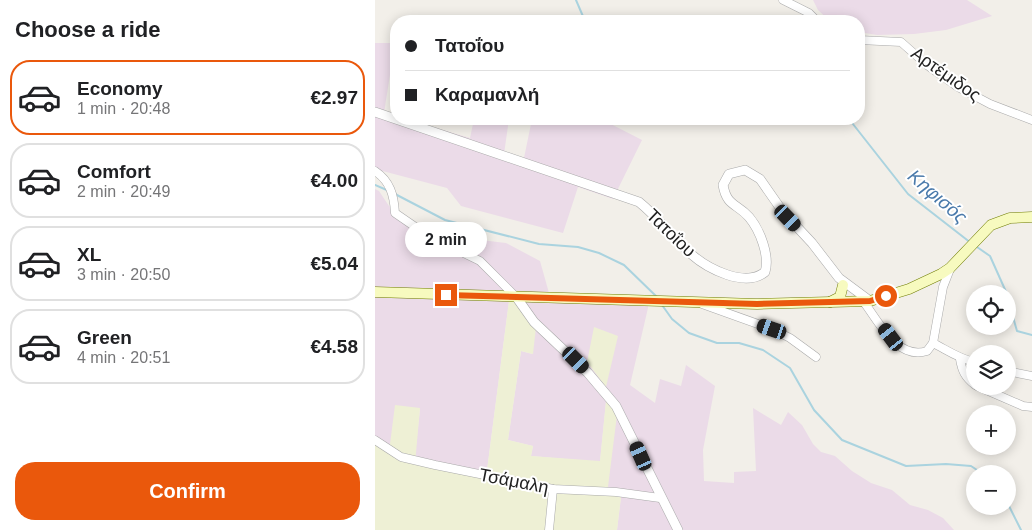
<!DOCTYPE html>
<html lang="en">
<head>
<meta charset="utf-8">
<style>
	body { margin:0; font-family:Arial,sans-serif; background:#f6f6f6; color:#202124; height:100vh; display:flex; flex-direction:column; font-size:19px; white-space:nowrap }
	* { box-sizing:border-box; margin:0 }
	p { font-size:16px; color:#757577 }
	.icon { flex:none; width:28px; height:28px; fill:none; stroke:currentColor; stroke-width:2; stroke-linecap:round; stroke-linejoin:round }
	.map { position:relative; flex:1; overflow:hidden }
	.details { display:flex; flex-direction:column; background:#fff; width:375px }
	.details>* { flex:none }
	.top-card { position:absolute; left:15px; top:15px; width:475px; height:110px; border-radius:20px; box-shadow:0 2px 12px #0003; display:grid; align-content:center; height:110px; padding:0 15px; background:#fff }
	.buttons { position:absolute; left:591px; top:285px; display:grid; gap:10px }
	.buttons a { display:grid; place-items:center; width:50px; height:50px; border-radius:50%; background:#fff; box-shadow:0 2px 12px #0003; font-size:25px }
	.end { position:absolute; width:22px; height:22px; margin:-11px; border:6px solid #ea580c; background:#fff; box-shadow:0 0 0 2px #fff }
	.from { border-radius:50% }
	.bubble { position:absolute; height:35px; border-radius:18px; background:#fff; box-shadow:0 2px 12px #0003; font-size:16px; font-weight:700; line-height:35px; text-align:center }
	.car { position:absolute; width:15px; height:30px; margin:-15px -8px; border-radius:6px; box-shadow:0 0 4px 1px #0007; background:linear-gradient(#222 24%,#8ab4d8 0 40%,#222 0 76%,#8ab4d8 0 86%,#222 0) }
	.top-card b { display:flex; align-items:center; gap:18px; height:48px; font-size:19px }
	.top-card b+b { border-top:1px solid #e0e0e0 }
	.top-card i { width:12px; height:12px; background:#202124 }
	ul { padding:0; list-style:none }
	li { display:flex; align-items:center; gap:15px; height:75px; margin:0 10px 8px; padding:0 5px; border:2px solid #e0e0e0; border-radius:20px }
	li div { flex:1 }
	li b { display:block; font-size:19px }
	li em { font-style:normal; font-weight:700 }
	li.selected { border-color:#ea580c }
	li>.icon { width:45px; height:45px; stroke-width:1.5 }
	h2 { padding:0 15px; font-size:22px; line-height:60px }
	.primary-button { display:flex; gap:10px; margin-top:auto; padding:10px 15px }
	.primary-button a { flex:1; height:58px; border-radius:20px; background:#ea580c; color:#fff; font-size:20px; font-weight:700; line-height:58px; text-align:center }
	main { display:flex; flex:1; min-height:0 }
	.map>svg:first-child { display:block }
</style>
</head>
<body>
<main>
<section class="details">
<h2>Choose a ride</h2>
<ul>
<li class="selected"><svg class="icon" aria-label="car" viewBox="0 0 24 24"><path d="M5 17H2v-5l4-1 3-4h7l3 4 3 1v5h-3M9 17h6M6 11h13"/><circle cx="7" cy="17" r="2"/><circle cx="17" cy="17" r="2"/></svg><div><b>Economy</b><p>1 min · 20:48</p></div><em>€2.97</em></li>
<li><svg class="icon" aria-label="car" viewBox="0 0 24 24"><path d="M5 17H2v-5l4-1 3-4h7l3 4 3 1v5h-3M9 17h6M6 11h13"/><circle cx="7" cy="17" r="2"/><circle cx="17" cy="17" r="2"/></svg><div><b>Comfort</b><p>2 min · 20:49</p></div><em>€4.00</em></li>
<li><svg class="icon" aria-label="car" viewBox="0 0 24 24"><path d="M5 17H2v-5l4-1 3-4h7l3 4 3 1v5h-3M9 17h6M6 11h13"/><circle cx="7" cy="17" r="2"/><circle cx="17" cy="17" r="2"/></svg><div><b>XL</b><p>3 min · 20:50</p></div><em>€5.04</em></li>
<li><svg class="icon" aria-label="car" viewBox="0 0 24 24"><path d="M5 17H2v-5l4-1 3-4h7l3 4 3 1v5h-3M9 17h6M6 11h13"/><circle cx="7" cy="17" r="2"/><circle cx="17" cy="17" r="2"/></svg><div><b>Green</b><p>4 min · 20:51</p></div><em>€4.58</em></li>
</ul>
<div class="primary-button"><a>Confirm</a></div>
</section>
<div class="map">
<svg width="657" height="530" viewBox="0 0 657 530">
	<rect width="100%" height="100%" fill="#f2efe9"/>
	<g fill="#ebdbe8">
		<polygon points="438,0 592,0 617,16 571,30 539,34 502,35 484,32 484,21 455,21 443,10"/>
		<polygon points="0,43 20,43 9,113 95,138 99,119 134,119 129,154 149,158 157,119 226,119 267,140 238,199 203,187 188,233 86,206 72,188 0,169"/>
		<polygon points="0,189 4,191 14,206 56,233 81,244 89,238 131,243 165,261 174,293 273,297 273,308 255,385 280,403 285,379 306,386 311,365 340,386 328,450 329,481 359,483 359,472 381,471 378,408 406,425 413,412 427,425 438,444 446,452 460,456 477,471 496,483 517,490 535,505 553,510 568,518 579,530 242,530 246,497 232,495 231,402 225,462 156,456 158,446 133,440 146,351 157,354 134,301 111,478 39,464 45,409 14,453 0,445"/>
	</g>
	<g fill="#eef0d5">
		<polygon points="134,301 141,302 161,327 158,354 146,351 133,440 158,446 156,456 225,461 231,401 242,415 232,495 246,497 242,530 0,530 0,445 14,452 20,405 45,408 40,464 111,478"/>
		<polygon points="219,327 243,336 231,387 212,362"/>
	</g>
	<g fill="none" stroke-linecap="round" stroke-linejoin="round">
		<g stroke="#aad3df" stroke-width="2">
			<polyline points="201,0 210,21"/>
			<polyline points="474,119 533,194 596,243"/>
			<polyline points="0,185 14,191"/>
			<polyline points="20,194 70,220 164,244 203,247 224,253 249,265 282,297"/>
			<polyline points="602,247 615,256 632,294"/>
			<polyline points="632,296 642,331 657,335"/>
			<polyline points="287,305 297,319 314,333 342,343 364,343 388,350 415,368 439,410 467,440 531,466 571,464 596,466 608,474"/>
			<polyline points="632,502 646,530"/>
		</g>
		<g stroke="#a9a9a9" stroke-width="9">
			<g id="minor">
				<polyline points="408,0 434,13 442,21"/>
				<polyline points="484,40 526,42 552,65 583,87 615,104 657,120"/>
				<path d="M0,171C15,181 19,195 20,213L52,235L105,261L142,298"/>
				<path d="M488,301C503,320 522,361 552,351L558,343L568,287L575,269"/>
				<polyline points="327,304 397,329 415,338 441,357"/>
				<path d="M558,343C572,350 584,359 600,362"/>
				<path d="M585,359C587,371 590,377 600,385"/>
				<polyline points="632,371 657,376"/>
				<polyline points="602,386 648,406 657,407"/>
				<polyline points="0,440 26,457 60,465 178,489 241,492 285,498"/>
				<polyline points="174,530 178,489"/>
			</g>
		</g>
		<g stroke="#a9a9a9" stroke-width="10">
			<g id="tertiary">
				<path d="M0,112L264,202C284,218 297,237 316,254C333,269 370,288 390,272C395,256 385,230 374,217C362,203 352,207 348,185L354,174L370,170L385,179L408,212L437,243L464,278L495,301"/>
				<polyline points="142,298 159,322 213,373 241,406 303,530"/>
			</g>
		</g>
		<g stroke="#707d05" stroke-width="11">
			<g id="secondary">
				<polyline points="0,292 382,304 495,301 534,289 566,274 575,268 616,225 635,218 657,217"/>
				<polyline points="455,302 465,297 468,285"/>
			</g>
		</g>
		<use href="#minor" stroke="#fff" stroke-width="8"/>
		<use href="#tertiary" stroke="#fff" stroke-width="9"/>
		<use href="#secondary" stroke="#f7fabf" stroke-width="10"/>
	</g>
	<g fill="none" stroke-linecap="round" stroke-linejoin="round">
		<polyline stroke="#ea580c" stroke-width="6" points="71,295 382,304 495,301 511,296"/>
	</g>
	<g text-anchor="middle" stroke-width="4" stroke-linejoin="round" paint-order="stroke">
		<g font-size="18" fill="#222" stroke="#fff">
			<text transform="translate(571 74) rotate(35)" y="6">Αρτέμιδος</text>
			<text transform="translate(296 233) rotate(44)" y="6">Τατοΐου</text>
			<text transform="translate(139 481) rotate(11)" y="6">Τσάμαλη</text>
		</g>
		<g font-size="19" font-style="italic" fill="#4a7aab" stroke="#fff">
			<text transform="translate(563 196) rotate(41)" y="7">Κηφισός</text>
		</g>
	</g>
</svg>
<div class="buttons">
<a><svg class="icon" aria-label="locate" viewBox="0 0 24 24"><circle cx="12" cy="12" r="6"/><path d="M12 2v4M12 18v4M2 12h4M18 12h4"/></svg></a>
<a><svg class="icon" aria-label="layers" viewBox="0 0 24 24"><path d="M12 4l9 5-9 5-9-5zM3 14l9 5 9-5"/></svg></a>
<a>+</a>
<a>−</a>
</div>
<i class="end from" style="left:511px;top:296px"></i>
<i class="end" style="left:71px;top:295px"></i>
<div class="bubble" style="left:30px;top:222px;width:82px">2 min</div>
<i class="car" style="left:413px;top:218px;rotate:136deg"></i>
<i class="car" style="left:397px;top:329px;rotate:289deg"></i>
<i class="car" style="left:516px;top:337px;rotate:323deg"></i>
<i class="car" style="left:201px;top:360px;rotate:135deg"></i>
<i class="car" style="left:266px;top:456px;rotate:336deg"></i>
<div class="top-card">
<b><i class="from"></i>Τατοΐου</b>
<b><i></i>Καραμανλή</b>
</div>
</div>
</main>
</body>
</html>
